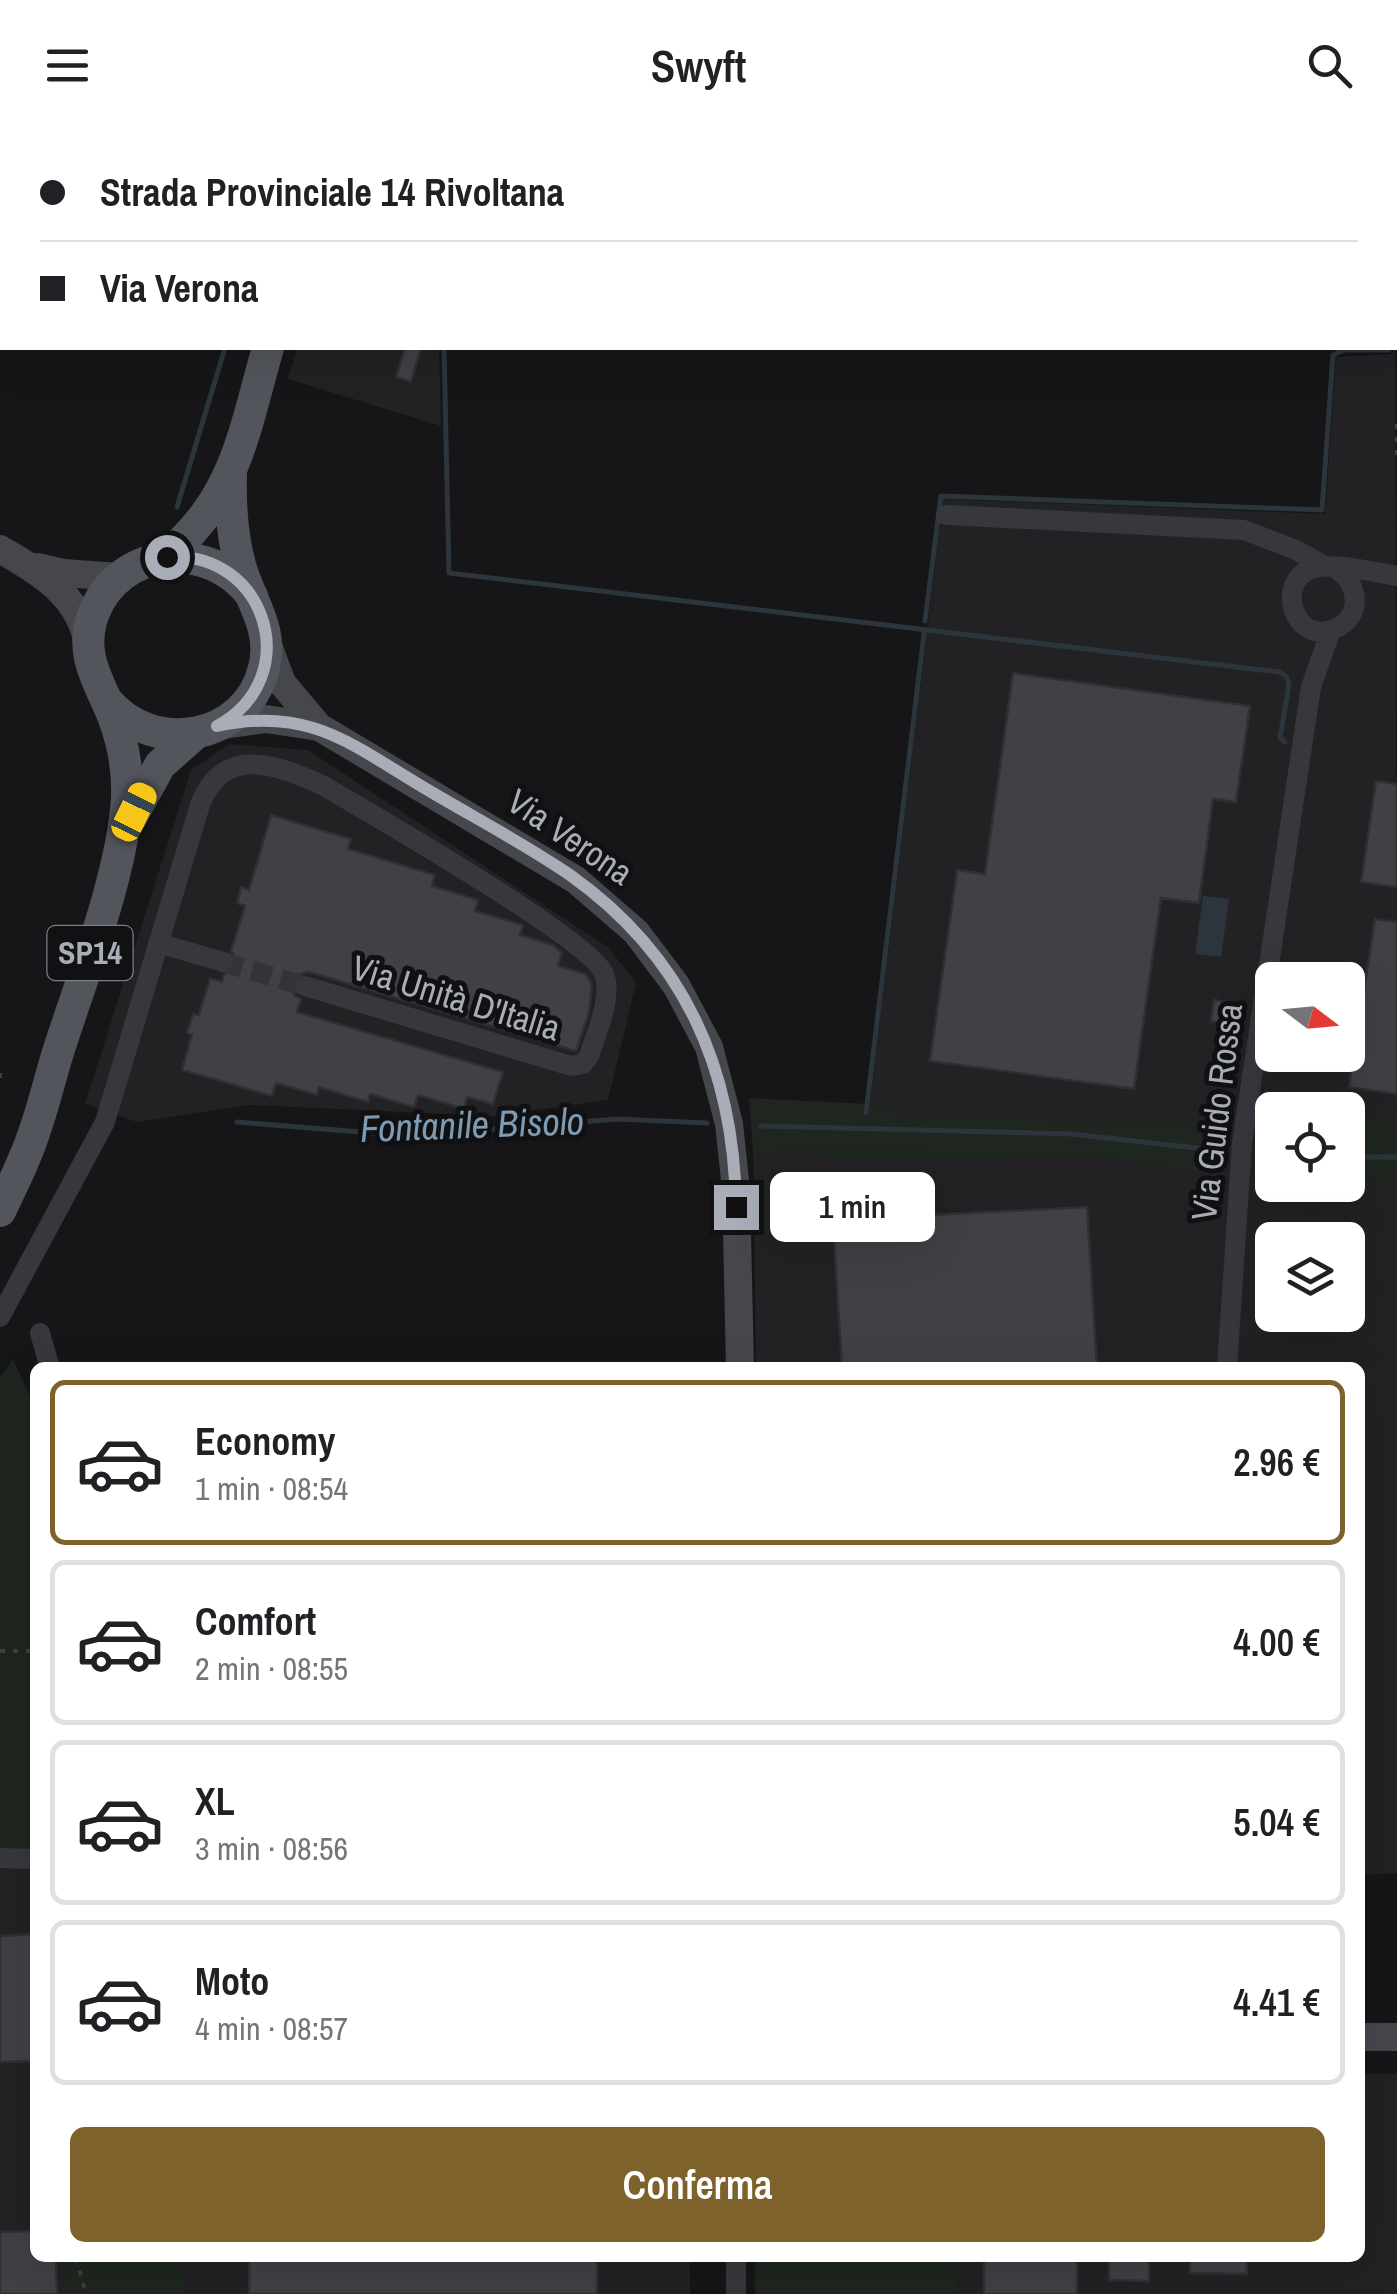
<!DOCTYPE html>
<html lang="it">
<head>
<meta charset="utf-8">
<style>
	body { margin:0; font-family:"Archivo Narrow",sans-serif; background:#f2f2f2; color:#202124; height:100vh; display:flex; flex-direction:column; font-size:38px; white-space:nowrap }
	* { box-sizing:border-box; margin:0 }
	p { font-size:32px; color:#757577 }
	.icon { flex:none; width:55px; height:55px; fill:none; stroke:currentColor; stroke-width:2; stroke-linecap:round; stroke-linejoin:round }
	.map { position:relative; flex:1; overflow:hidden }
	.sheet { position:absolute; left:30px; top:1232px; width:1335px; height:900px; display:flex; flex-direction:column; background:#fff; border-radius:15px; box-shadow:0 10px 40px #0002 }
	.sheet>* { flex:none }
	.banner { position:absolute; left:0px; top:0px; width:1398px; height:220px; box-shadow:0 10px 40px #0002; display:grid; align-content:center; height:220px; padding:0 40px; background:#fff }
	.needle { width:65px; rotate:106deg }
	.tools { position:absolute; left:1255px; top:832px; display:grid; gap:20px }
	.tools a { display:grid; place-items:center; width:110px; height:110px; border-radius:15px; background:#fff; box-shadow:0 10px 40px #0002; font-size:50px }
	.end { position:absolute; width:45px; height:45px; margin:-22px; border:12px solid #a8adb8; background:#111; box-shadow:0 0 0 5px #111 }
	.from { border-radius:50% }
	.bubble { position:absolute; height:70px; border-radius:15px; background:#fff; box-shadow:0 10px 40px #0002; font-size:32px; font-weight:600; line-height:70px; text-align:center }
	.car { position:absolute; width:30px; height:60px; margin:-30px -15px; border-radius:12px; box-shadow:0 0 8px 2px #0007; background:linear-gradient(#f5c518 24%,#345 0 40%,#f5c518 0 76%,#345 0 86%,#f5c518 0) }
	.banner b { display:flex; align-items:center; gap:35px; height:95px; font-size:38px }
	.banner b+b { border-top:2px solid #e0e0e0 }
	.banner i { width:25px; height:25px; background:#202124 }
	ul { padding:18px 0 0; list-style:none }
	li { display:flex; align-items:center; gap:30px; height:165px; margin:0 20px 15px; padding:0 20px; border:5px solid #e0e0e0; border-radius:15px }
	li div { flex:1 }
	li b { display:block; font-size:38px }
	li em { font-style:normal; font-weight:600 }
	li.selected { border-color:#7e622b }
	li>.icon { width:90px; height:90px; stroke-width:1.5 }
	.action { display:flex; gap:20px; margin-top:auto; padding:20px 40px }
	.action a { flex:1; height:115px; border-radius:15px; background:#7e622b; color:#fff; font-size:40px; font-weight:600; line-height:115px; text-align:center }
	header { display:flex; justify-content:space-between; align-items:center; height:130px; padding:0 40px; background:#fff; font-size:45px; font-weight:600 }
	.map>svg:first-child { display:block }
</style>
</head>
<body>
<header><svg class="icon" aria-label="menu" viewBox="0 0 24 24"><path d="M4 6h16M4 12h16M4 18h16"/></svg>Swyft<svg class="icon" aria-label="search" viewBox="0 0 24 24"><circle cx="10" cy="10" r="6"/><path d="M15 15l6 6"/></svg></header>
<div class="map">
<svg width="1397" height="2164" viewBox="0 0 1397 2164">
	<rect width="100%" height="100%" fill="#161618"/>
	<g fill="#222225" fill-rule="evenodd">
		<path d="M1395,163L1397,992L1348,988V980L1267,982L1265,1053L1348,1055V1051L1397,1049V1743L1360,1745V1238L756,1237L753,1022L863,1030L943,369L1325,384L1336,227L1393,224ZM1272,850H1348V925H1272ZM1272,1110H1348V1185H1272Z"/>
		<polygon points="297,218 439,218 441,296 288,249"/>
		<polygon points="229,614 308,620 609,818 636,853 608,970 494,986 250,975 137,992 85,974 191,640"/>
		<polygon points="0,1719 35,1720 35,2128 690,2128 690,2164 0,2164"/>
		<polygon points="1360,1944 1397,1944 1397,2164 959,2164 957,2128 1360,2128"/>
	</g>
	<g fill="#1e261f">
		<polygon points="749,968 870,974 916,989 1231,994 1221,1046 1104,1027 863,1030 753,1022"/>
		<polygon points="1267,982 1272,982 1272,1053 1265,1053"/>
		<polygon points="1348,988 1397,992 1397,1049 1348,1051"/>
		<polygon points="13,1229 35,1278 35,1720 0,1719 0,1248"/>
		<polygon points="65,2128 184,2128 184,2164 67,2164"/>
		<polygon points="755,2128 957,2128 959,2164 755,2164"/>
	</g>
	<polygon fill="#2c353c" points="1203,766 1229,769 1221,827 1195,824"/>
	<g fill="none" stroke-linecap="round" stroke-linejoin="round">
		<g stroke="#2c353c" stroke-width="5">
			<polyline points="766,0 766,2"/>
			<polyline points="1379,0 1380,2"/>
			<polyline points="290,2 290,0"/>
			<polyline points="1395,155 1397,155"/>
			<polyline points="444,218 449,443 1279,542 1286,546 1289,554 1280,608 1285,612"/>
			<polyline points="177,377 225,218"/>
			<polyline points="925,491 941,366 1322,380 1333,225 1344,220 1389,220 1390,218"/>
			<polyline points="866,983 924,504"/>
			<polyline points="237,992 410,1006 617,989 707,993"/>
			<polyline points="761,996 1072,1004 1214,1020"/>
			<polyline points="1259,1025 1272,1026"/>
			<polyline points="1348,1027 1397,1027"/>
		</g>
	</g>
	<g fill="#404145" stroke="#303034" stroke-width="2.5">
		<polygon points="405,218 421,218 411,252 396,247"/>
		<polygon points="1013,543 1250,576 1236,672 1213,669 1199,773 1161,768 1134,959 930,931 957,740 985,744"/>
		<polygon points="1376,651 1397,654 1397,757 1361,752"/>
		<polygon points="271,685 351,709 348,719 435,745 432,756 478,770 475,781 523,795 520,805 553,815 562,823 558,836 586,844 592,855 589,882 576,921 309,842 296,845 292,853 294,865 301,869 297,882 503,942 493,974 467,967 464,979 418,965 414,977 370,964 368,972 319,957 317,965 276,953 272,966 182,940 192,904 187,903 193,884 199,885 210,848 222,852 224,845 236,837 236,828 231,821 245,776 237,773 241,757 249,760"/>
		<polygon points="1375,789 1397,792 1397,964 1349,957"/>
		<polygon points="1214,870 1233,873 1230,894 1211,891"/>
		<polygon points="1087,1077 1097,1238 842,1238 833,1090"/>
		<polygon points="35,1804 35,1931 0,1932 0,1806"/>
		<polygon points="35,2101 35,2128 56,2128 57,2164 0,2164 0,2102"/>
		<rect x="249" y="2128" width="348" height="36"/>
		<rect x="984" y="2128" width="93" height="36"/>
		<polygon points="1109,2128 1149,2128 1149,2151 1109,2150"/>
		<polygon points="1190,2128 1247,2128 1247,2144 1190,2143"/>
	</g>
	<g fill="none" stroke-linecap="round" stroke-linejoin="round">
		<polyline stroke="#333438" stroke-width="20" stroke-dasharray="20 10" stroke-linecap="butt" points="223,832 305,856"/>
		<g stroke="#3d3f44" stroke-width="4" stroke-dasharray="5 8" stroke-linecap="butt">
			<polyline points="1365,0 1365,2"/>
			<polyline points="1397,294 1397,329"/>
			<polyline points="0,943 0,955"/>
			<polyline points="0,1521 35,1521"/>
			<polyline points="76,2128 86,2164"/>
		</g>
		<g stroke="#37383d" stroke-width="20">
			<polyline points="946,385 1244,400 1296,420 1325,436"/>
			<path d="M1335,438C1359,452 1364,487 1334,499C1292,517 1272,444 1319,437C1339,434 1377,442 1397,446"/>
			<polyline points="158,813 223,832"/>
			<path d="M0,1187L105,992L200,675C223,614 278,634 324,656C368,682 591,810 604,844C613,867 596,904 589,926L583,934L571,936L305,856"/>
			<polyline points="40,1203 50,1238"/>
			<polyline points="1227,1238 1242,1013 1311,557 1331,500"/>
			<polyline points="0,1728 35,1729"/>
			<polyline points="736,2164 736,2128"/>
		</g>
		<g stroke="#45474d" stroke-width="28">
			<path d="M0,419C40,443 81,465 88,516"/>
			<polyline points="37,437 63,443 120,447"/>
			<polyline points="268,515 282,553 319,597 576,750 636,802 676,855 709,917 729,994 736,1059 740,1238"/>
			<polyline points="217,596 266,589 319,597"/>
			<polyline points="1360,1907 1397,1907"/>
		</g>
		<g stroke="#53555c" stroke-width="32">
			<polyline points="332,2 332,0"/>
			<path d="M164,427C236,371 244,300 268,218"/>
			<path d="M107,571C153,626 246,611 264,538C274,498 250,472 240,435C232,405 230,376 231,344"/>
			<polyline points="131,688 160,635 195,604"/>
			<path d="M0,1081C13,1054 27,1026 36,997C46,968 52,939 62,910C85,840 123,740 127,668C128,640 123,612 113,586C99,551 79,525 93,485C119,415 210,409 252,466"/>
		</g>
	</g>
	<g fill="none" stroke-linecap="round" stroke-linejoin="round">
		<path stroke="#a8adb8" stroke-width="12" d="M167,427C267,420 306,548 217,596C313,575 355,618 433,663C479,690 526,715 570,745C684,826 734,938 736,1077"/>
	</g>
	<g text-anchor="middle" stroke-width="10" stroke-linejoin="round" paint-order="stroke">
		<rect fill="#111113" stroke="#7b7e86" stroke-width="2.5" x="47.5" y="796" width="85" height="54" rx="8"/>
		<g font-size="32" font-weight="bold" fill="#a8adb8">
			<text x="90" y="834">SP14</text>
		</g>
		<g font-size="35" fill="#a8adb8" stroke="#111113">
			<text transform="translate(570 707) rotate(34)" y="12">Via Verona</text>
			<text transform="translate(456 868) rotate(17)" y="12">Via Unità D'Italia</text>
			<text transform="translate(1217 982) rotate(-83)" y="12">Via Guido Rossa</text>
		</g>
		<g font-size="38" font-style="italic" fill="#7f9bb3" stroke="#111113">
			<text transform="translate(472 995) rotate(-2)" y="13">Fontanile Bisolo</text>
		</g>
	</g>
</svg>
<div class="tools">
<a><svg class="needle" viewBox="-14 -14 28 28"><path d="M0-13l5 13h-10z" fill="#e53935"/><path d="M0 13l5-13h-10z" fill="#757577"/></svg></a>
<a><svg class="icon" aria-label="locate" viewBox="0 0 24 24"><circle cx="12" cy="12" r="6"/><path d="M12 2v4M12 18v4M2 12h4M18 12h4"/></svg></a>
<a><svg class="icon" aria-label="layers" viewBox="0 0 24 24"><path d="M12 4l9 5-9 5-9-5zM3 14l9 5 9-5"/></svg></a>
</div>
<i class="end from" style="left:167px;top:427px"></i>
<i class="end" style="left:736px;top:1077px"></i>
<div class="bubble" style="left:770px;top:1042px;width:165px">1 min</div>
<i class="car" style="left:134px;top:682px;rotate:26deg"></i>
<div class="banner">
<b><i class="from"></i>Strada Provinciale 14 Rivoltana</b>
<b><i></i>Via Verona</b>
</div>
<section class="sheet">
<ul>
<li class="selected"><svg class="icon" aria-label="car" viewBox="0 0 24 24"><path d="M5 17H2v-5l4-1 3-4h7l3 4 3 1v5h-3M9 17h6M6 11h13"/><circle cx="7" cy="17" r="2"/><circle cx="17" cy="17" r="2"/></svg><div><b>Economy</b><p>1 min · 08:54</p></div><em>2.96 €</em></li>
<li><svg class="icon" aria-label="car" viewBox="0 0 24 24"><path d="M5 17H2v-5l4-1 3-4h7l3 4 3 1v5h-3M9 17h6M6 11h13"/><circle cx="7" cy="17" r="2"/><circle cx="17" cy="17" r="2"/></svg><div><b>Comfort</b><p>2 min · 08:55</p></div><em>4.00 €</em></li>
<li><svg class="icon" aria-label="car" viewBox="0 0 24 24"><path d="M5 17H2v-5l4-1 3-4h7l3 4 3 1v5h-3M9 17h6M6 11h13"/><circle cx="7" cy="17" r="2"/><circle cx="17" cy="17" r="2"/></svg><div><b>XL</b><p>3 min · 08:56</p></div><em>5.04 €</em></li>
<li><svg class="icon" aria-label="car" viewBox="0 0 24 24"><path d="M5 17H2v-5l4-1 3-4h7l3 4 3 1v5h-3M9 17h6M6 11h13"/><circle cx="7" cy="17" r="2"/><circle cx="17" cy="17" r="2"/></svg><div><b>Moto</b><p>4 min · 08:57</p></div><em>4.41 €</em></li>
</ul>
<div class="action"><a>Conferma</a></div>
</section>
</div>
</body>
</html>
